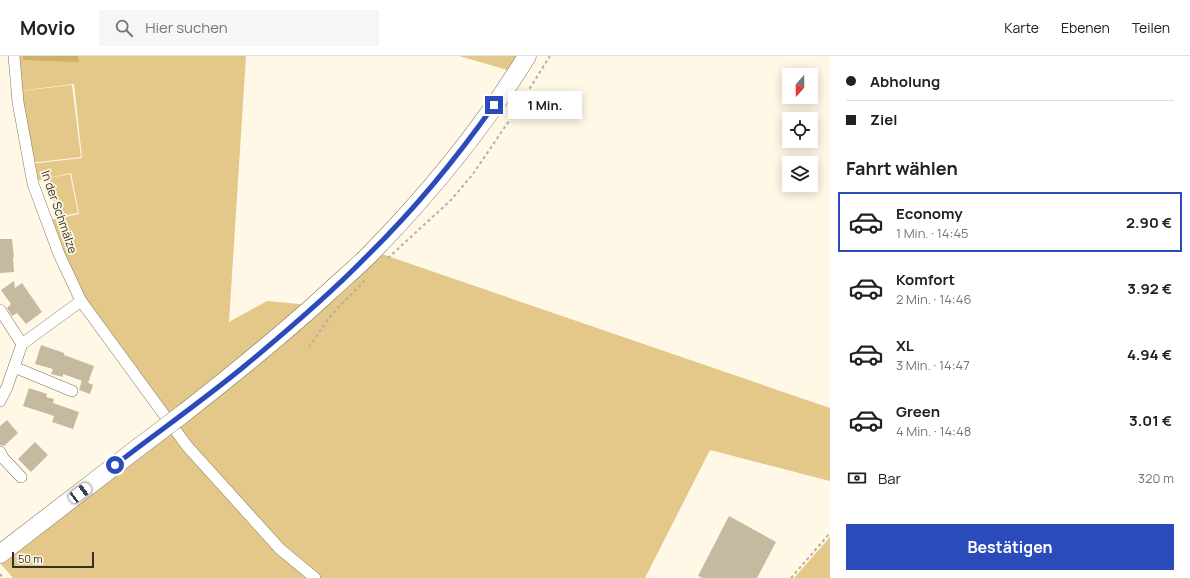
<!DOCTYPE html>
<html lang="de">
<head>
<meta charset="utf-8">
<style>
	body { margin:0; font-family:Manrope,sans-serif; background:#f6f6f6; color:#202124; height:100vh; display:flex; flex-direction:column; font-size:15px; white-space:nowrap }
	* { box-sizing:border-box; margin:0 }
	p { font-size:13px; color:#757577 }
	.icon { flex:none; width:22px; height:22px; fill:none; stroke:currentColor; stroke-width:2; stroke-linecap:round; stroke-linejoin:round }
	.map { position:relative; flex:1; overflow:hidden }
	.sheet { display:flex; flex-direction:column; background:#fff; width:360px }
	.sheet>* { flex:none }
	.guide { display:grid; align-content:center; height:88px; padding:0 16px; background:#fff }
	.needle { width:26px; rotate:200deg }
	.fabs { position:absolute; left:782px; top:12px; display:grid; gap:8px }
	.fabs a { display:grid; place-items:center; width:36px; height:36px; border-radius:0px; background:#fff; box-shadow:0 2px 10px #0003; font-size:20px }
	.scale { position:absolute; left:12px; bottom:10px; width:82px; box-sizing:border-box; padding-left:4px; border:2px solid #353126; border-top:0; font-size:11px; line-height:14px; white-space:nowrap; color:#353126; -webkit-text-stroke:3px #fff8e7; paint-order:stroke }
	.end { position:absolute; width:18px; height:18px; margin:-9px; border:5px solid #2c4bbb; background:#fff; box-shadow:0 0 0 2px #fff }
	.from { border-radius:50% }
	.bubble { position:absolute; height:28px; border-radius:0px; background:#fff; box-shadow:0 2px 10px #0003; font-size:13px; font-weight:700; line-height:28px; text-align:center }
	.car { position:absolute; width:12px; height:24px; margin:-12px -6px; border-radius:5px; box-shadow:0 0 3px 1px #0007; background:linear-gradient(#fff 24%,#345 0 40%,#fff 0 76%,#345 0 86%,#fff 0) }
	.guide b { display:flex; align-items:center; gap:14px; height:38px; font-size:15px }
	.guide b+b { border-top:1px solid #e0e0e0 }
	.guide i { width:10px; height:10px; background:#202124 }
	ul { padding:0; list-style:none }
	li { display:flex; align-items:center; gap:12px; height:60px; margin:0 8px 6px; padding:0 8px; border:2px solid transparent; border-radius:0px }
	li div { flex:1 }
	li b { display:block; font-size:15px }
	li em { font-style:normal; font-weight:700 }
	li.selected { border-color:#2c4bbb }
	li>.icon { width:36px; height:36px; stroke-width:1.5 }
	h2 { padding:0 16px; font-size:18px; line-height:48px }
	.pay { display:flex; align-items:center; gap:10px; height:44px; padding:0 16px; font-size:15px }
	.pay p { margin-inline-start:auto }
	.action { display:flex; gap:8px; margin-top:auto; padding:8px 16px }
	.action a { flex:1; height:46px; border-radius:0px; background:#2c4bbb; color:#fff; font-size:16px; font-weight:700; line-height:46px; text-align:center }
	header { display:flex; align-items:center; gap:24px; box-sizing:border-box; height:56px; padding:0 20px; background:#fff; border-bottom:1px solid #e0e0e0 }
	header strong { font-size:19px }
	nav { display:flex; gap:22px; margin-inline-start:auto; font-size:14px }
	.search { width:280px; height:36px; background:#f6f6f6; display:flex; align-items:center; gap:10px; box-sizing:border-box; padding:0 14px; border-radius:0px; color:#757577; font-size:15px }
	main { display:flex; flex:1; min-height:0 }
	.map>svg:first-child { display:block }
</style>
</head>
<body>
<header>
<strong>Movio</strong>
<div class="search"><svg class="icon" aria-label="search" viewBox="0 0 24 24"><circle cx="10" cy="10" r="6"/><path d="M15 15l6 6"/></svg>Hier suchen</div>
<nav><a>Karte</a><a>Ebenen</a><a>Teilen</a></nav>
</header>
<main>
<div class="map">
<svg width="830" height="522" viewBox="0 0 830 522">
	<rect width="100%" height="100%" fill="#fff8e7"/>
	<g fill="#e4c88a">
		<polygon points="16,0 246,0 229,266 267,245 310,249 168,362 83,243 50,164 79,158 71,117 34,125 31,108 82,102 74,28 19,35"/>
		<polygon points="459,0 521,0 511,15"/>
		<polygon points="72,29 81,101 30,107 21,35"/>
		<polygon points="70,118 78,157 57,161 49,122"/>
		<polygon points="370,194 830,352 830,425 710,394 645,522 317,522 281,492 170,365"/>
		<polygon points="167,366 313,522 13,522 0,507 0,498"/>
		<polygon points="830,481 830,522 794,522"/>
	</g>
	<polygon fill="#d0b065" points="23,0 78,0 79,6 23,4"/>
	<g fill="#c5ba9f">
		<polygon points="0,183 12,183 14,201 13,201 14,216 0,217"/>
		<polygon points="14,225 15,232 22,227 42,256 26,268 17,257 12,260 7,252 11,248 1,234"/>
		<polygon points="41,289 64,297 64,299 94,310 88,327 63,318 63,321 51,318 53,313 35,308"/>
		<polygon points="82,324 93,329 90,338 79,334"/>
		<polygon points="29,332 47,338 46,341 54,343 53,347 79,356 73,373 52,366 54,360 23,350"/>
		<polygon points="7,364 18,377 4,390 0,389 0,370"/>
		<polygon points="35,386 48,399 31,416 18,403"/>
		<polygon points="729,460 776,486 757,522 703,522 698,520"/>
	</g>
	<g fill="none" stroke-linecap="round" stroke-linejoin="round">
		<g stroke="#81765e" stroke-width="12">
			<g id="street">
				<polyline points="14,0 18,46 33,128 59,198 81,245 187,390 280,493 315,522"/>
				<polyline points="0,254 22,288"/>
				<polyline points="14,311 72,335"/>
				<polyline points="0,345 7,331 22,288 81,245"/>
				<polyline points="0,396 3,402 21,421"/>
			</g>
		</g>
		<g stroke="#81765e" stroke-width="19">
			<g id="primary">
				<path d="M184,357C235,317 285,277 332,233C344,222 356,212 368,200C427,140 483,72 527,0"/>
				<polyline points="0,498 139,391"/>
			</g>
		</g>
		<g stroke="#b5afa0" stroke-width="2" stroke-dasharray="3 3" stroke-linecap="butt">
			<polyline points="388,202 451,144 473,118 513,59 550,0"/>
			<polyline points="309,291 332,258 367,222"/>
			<polyline points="0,518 3,522"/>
			<polyline points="791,522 830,477"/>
		</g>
		<use href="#street" stroke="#fff" stroke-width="11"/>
		<use href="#primary" stroke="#fff" stroke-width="18"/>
		<g stroke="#81765e" stroke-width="19" stroke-linecap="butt">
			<polyline id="primary-bridge" points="139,391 184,357"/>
		</g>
		<use href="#primary-bridge" stroke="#fff" stroke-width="18"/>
	</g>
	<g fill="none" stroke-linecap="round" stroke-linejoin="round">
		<path stroke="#2c4bbb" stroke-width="5" d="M115,409C159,375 205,343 247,308C288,274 329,239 366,201C413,155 456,103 494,49"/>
	</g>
	<g text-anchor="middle" stroke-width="3.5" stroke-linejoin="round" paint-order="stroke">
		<g font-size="12" fill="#353126" stroke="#fff8e7">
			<text transform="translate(59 156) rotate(71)" y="4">In der Schmälze</text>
		</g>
	</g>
</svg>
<div class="fabs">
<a><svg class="needle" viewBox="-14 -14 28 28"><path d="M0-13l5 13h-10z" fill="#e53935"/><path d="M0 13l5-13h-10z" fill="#757577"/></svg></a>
<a><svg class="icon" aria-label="locate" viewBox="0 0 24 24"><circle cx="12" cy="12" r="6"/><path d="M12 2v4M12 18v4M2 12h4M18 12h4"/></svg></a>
<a><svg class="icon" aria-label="layers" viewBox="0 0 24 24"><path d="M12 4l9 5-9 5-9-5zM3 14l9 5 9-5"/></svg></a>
</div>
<div class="scale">50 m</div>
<i class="end from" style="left:115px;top:409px"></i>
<i class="end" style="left:494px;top:49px"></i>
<div class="bubble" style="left:508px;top:35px;width:74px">1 Min.</div>
<i class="car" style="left:80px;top:437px;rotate:53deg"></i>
</div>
<section class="sheet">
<div class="guide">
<b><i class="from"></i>Abholung</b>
<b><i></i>Ziel</b>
</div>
<h2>Fahrt wählen</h2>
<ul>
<li class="selected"><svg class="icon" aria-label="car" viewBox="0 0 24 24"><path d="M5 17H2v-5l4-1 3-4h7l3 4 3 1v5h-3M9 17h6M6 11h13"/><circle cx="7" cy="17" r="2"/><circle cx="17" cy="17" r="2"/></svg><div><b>Economy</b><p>1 Min. · 14:45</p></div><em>2.90 €</em></li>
<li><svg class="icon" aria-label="car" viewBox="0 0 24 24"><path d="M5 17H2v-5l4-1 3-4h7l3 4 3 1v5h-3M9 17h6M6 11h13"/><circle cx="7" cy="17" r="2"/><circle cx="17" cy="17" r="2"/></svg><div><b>Komfort</b><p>2 Min. · 14:46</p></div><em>3.92 €</em></li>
<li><svg class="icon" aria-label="car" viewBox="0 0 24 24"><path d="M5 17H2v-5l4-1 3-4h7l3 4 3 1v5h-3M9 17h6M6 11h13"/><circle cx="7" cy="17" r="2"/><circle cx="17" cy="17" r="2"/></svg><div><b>XL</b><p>3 Min. · 14:47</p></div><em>4.94 €</em></li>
<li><svg class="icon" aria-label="car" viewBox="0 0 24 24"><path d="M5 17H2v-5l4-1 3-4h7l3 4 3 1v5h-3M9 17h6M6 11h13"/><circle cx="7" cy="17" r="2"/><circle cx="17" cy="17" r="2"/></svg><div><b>Green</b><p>4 Min. · 14:48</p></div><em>3.01 €</em></li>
</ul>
<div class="pay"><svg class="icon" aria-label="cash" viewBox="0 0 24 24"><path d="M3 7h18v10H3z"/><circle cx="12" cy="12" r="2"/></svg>Bar<p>320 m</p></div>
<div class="action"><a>Bestätigen</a></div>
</section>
</main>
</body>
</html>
